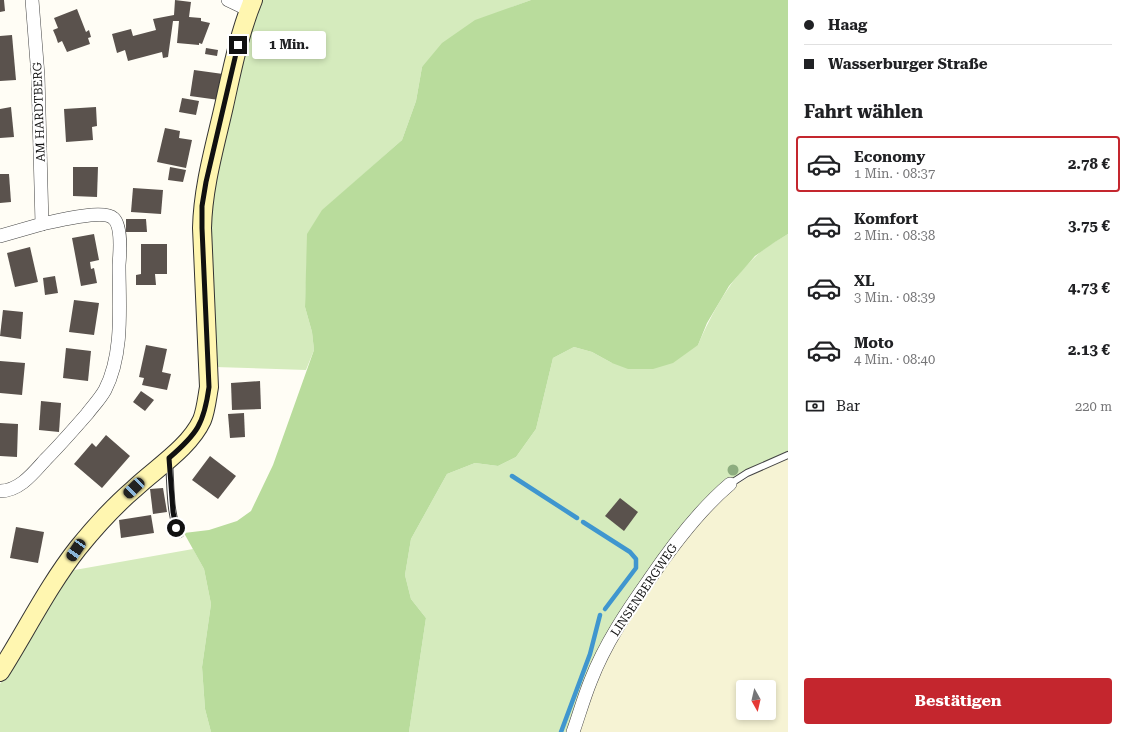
<!DOCTYPE html>
<html lang="de">
<head>
<meta charset="utf-8">
<style>
	body { margin:0; font-family:"Roboto Serif",serif; background:#f2f2f2; color:#202124; height:100vh; display:flex; flex-direction:column; font-size:15px; white-space:nowrap }
	* { box-sizing:border-box; margin:0 }
	p { font-size:13px; color:#757577 }
	.icon { flex:none; width:22px; height:22px; fill:none; stroke:currentColor; stroke-width:2; stroke-linecap:round; stroke-linejoin:round }
	.map { position:relative; flex:1; overflow:hidden }
	.side { display:flex; flex-direction:column; background:#fff; width:340px }
	.side>* { flex:none }
	.hud { display:grid; align-content:center; height:88px; padding:0 16px; background:#fff }
	.needle { width:26px; rotate:172deg }
	.controls { position:absolute; left:736px; top:680px; display:grid; gap:8px }
	.controls a { display:grid; place-items:center; width:40px; height:40px; border-radius:4px; background:#fff; box-shadow:0 2px 6px #0003; font-size:20px }
	.end { position:absolute; width:18px; height:18px; margin:-9px; border:5px solid #111; background:#fff; box-shadow:0 0 0 2px #fff }
	.from { border-radius:50% }
	.bubble { position:absolute; height:28px; border-radius:4px; background:#fff; box-shadow:0 2px 6px #0003; font-size:13px; font-weight:700; line-height:28px; text-align:center }
	.car { position:absolute; width:12px; height:24px; margin:-12px -6px; border-radius:5px; box-shadow:0 0 3px 1px #0007; background:linear-gradient(#222 24%,#8ab4d8 0 40%,#222 0 76%,#8ab4d8 0 86%,#222 0) }
	.hud b { display:flex; align-items:center; gap:14px; height:38px; font-size:15px }
	.hud b+b { border-top:1px solid #e0e0e0 }
	.hud i { width:10px; height:10px; background:#202124 }
	ul { padding:0; list-style:none }
	li { display:flex; align-items:center; gap:12px; height:56px; margin:0 8px 6px; padding:0 8px; border:2px solid transparent; border-radius:4px }
	li div { flex:1 }
	li b { display:block; font-size:15px }
	li em { font-style:normal; font-weight:700 }
	li.selected { border-color:#c4262e }
	li>.icon { width:36px; height:36px; stroke-width:1.5 }
	h2 { padding:0 16px; font-size:18px; line-height:48px }
	.pay { display:flex; align-items:center; gap:10px; height:44px; padding:0 16px; font-size:15px }
	.pay p { margin-inline-start:auto }
	.button { display:flex; gap:8px; margin-top:auto; padding:8px 16px }
	.button a { flex:1; height:46px; border-radius:4px; background:#c4262e; color:#fff; font-size:16px; font-weight:700; line-height:46px; text-align:center }
	main { display:flex; flex:1; min-height:0 }
	.map>svg:first-child { display:block }
</style>
</head>
<body>
<main>
<div class="map">
<svg width="788" height="732" viewBox="0 0 788 732">
	<rect width="100%" height="100%" fill="#fffdf5"/>
	<path fill="#f6f3d4" fill-rule="evenodd" d="M788,457V732H576L616,636L705,512L734,486L756,473ZM743,687H769V713H743Z"/>
	<g fill="#d5ebbd">
		<polygon points="259,0 531,0 512,7 422,67 416,101 402,140 323,210 308,234 305,307 312,332 314,350 306,370 215,367 209,209 247,41"/>
		<path d="M788,234V451L758,465L729,480L636,590L568,732H409L426,618L411,599L405,575L411,539L447,474L475,463L498,466L516,457L536,429L553,358L574,347L592,352L612,363L698,345C712,313 729,281 755,257C764,248 776,241 788,234Z"/>
		<polygon points="193,549 204,569 211,604 202,667 205,709 211,732 0,732 0,684 69,571"/>
	</g>
	<polygon fill="#b9dc9c" points="531,0 788,0 788,234 775,242 755,256 729,286 707,323 698,345 673,363 653,369 628,369 612,363 592,352 574,347 553,358 536,429 516,457 498,466 475,463 447,474 411,539 405,575 411,599 426,618 409,732 211,732 205,709 202,667 211,604 204,569 184,533 209,530 237,521 251,511 273,465 314,350 312,332 305,307 307,234 322,210 402,140 416,101 422,67 442,43 475,20"/>
	<g fill="none" stroke-linecap="round" stroke-linejoin="round">
		<g stroke="#3f96cf" stroke-width="4.5">
			<polyline points="512,476 577,518"/>
			<polyline points="583,522 630,552 636,559 636,568 605,609"/>
			<polyline points="561,732 590,654 600,615"/>
		</g>
	</g>
	<g fill="#5a524d">
		<polygon points="0,0 4,0 5,11 0,12"/>
		<polygon points="175,0 191,2 189,17 201,18 201,21 210,23 202,44 199,43 199,45 177,43 179,21 173,21 168,57 163,58 162,52 128,61 125,50 117,53 112,34 131,29 133,36 156,30 153,19 174,15"/>
		<polygon points="77,9 86,32 89,30 91,37 88,38 90,44 67,52 62,41 58,43 56,37 53,30 58,28 54,18"/>
		<polygon points="12,35 16,80 0,81 0,36"/>
		<polygon points="206,48 218,50 217,56 205,54"/>
		<polygon points="194,70 223,74 219,100 190,96"/>
		<polygon points="182,98 199,101 196,115 179,112"/>
		<polygon points="11,107 14,137 0,138 0,109"/>
		<polygon points="96,107 97,126 92,127 93,140 66,142 64,109"/>
		<polygon points="165,128 180,131 179,138 192,140 186,168 157,162"/>
		<polygon points="73,167 98,167 97,197 73,196"/>
		<polygon points="170,167 186,170 183,182 168,180"/>
		<polygon points="0,174 9,174 11,202 0,203"/>
		<polygon points="133,188 163,190 161,214 131,212"/>
		<polygon points="126,219 146,219 147,232 126,232"/>
		<polygon points="94,234 99,260 90,262 91,269 94,268 97,283 81,286 72,238"/>
		<polygon points="141,244 167,244 167,274 155,274 156,285 136,285 136,275 141,274"/>
		<polygon points="30,247 38,282 15,287 7,253"/>
		<polygon points="55,276 58,293 45,295 43,278"/>
		<polygon points="74,300 99,303 94,335 69,332"/>
		<polygon points="3,310 23,312 21,339 0,336"/>
		<polygon points="146,345 167,349 162,372 171,374 167,390 142,385 144,378 139,377"/>
		<polygon points="66,348 91,351 88,381 63,378"/>
		<polygon points="0,361 25,363 22,395 0,393"/>
		<polygon points="260,381 261,409 232,410 231,383"/>
		<polygon points="141,391 154,400 145,411 133,402"/>
		<polygon points="41,401 61,403 59,432 39,430"/>
		<polygon points="244,413 245,437 230,438 228,414"/>
		<polygon points="0,423 18,424 17,457 0,456"/>
		<polygon points="106,435 130,456 102,488 74,464 92,443 96,447"/>
		<polygon points="210,456 236,476 218,499 192,480"/>
		<polygon points="163,488 167,512 153,514 150,489"/>
		<polygon points="620,498 638,512 624,531 605,516"/>
		<polygon points="151,515 154,533 121,538 119,520"/>
		<polygon points="16,527 44,532 38,563 10,558"/>
	</g>
	<g fill="none" stroke-linecap="round" stroke-linejoin="round">
		<g stroke="#444" stroke-width="8">
			<g id="lane">
				<path d="M169,463C171,484 169,517 180,534"/>
				<polyline points="730,484 747,473 788,455"/>
			</g>
		</g>
		<g stroke="#444" stroke-width="14">
			<g id="street">
				<polyline points="228,0 249,10"/>
				<polyline points="0,236 42,224 38,76 32,0"/>
				<path d="M0,491C20,491 34,472 46,459C60,445 73,430 87,414C93,406 100,399 105,390C124,353 119,305 119,265C120,253 122,225 113,218C103,209 56,221 42,224"/>
				<path d="M573,732C579,715 584,697 591,680C605,644 627,611 649,580C672,546 698,511 730,484"/>
			</g>
		</g>
		<g stroke="#333" stroke-width="20">
			<path id="secondary" d="M0,672C26,631 48,586 78,548C95,527 113,507 134,489C156,468 189,448 202,420C206,410 207,398 209,387L202,228C203,186 215,146 224,106C232,70 239,34 253,0"/>
		</g>
		<use href="#lane" stroke="#fff" stroke-width="6"/>
		<use href="#street" stroke="#fff" stroke-width="13"/>
		<use href="#secondary" stroke="#fff6b0" stroke-width="18"/>
	</g>
	<circle fill="#8dad7f" cx="733" cy="470" r="5.5"/>
	<g fill="none" stroke-linecap="round" stroke-linejoin="round">
		<path stroke="#111" stroke-width="5" d="M176,528L173,512L169,458C197,434 204,424 209,387L202,228V206L206,182L238,45"/>
	</g>
	<g text-anchor="middle" stroke-width="4" stroke-linejoin="round" paint-order="stroke">
		<g font-size="12" fill="#111" stroke="#fff">
			<text transform="translate(39 112) rotate(-92)" y="4">AM HARDTBERG</text>
			<text transform="translate(644 590) rotate(-56)" y="4">LINSENBERGWEG</text>
		</g>
	</g>
</svg>
<div class="controls">
<a><svg class="needle" viewBox="-14 -14 28 28"><path d="M0-13l5 13h-10z" fill="#e53935"/><path d="M0 13l5-13h-10z" fill="#757577"/></svg></a>
</div>
<i class="end from" style="left:176px;top:528px"></i>
<i class="end" style="left:238px;top:45px"></i>
<div class="bubble" style="left:252px;top:31px;width:74px">1 Min.</div>
<i class="car" style="left:134px;top:488px;rotate:226deg"></i>
<i class="car" style="left:76px;top:550px;rotate:214deg"></i>
</div>
<section class="side">
<div class="hud">
<b><i class="from"></i>Haag</b>
<b><i></i>Wasserburger Straße</b>
</div>
<h2>Fahrt wählen</h2>
<ul>
<li class="selected"><svg class="icon" aria-label="car" viewBox="0 0 24 24"><path d="M5 17H2v-5l4-1 3-4h7l3 4 3 1v5h-3M9 17h6M6 11h13"/><circle cx="7" cy="17" r="2"/><circle cx="17" cy="17" r="2"/></svg><div><b>Economy</b><p>1 Min. · 08:37</p></div><em>2.78 €</em></li>
<li><svg class="icon" aria-label="car" viewBox="0 0 24 24"><path d="M5 17H2v-5l4-1 3-4h7l3 4 3 1v5h-3M9 17h6M6 11h13"/><circle cx="7" cy="17" r="2"/><circle cx="17" cy="17" r="2"/></svg><div><b>Komfort</b><p>2 Min. · 08:38</p></div><em>3.75 €</em></li>
<li><svg class="icon" aria-label="car" viewBox="0 0 24 24"><path d="M5 17H2v-5l4-1 3-4h7l3 4 3 1v5h-3M9 17h6M6 11h13"/><circle cx="7" cy="17" r="2"/><circle cx="17" cy="17" r="2"/></svg><div><b>XL</b><p>3 Min. · 08:39</p></div><em>4.73 €</em></li>
<li><svg class="icon" aria-label="car" viewBox="0 0 24 24"><path d="M5 17H2v-5l4-1 3-4h7l3 4 3 1v5h-3M9 17h6M6 11h13"/><circle cx="7" cy="17" r="2"/><circle cx="17" cy="17" r="2"/></svg><div><b>Moto</b><p>4 Min. · 08:40</p></div><em>2.13 €</em></li>
</ul>
<div class="pay"><svg class="icon" aria-label="cash" viewBox="0 0 24 24"><path d="M3 7h18v10H3z"/><circle cx="12" cy="12" r="2"/></svg>Bar<p>220 m</p></div>
<div class="button"><a>Bestätigen</a></div>
</section>
</main>
</body>
</html>
